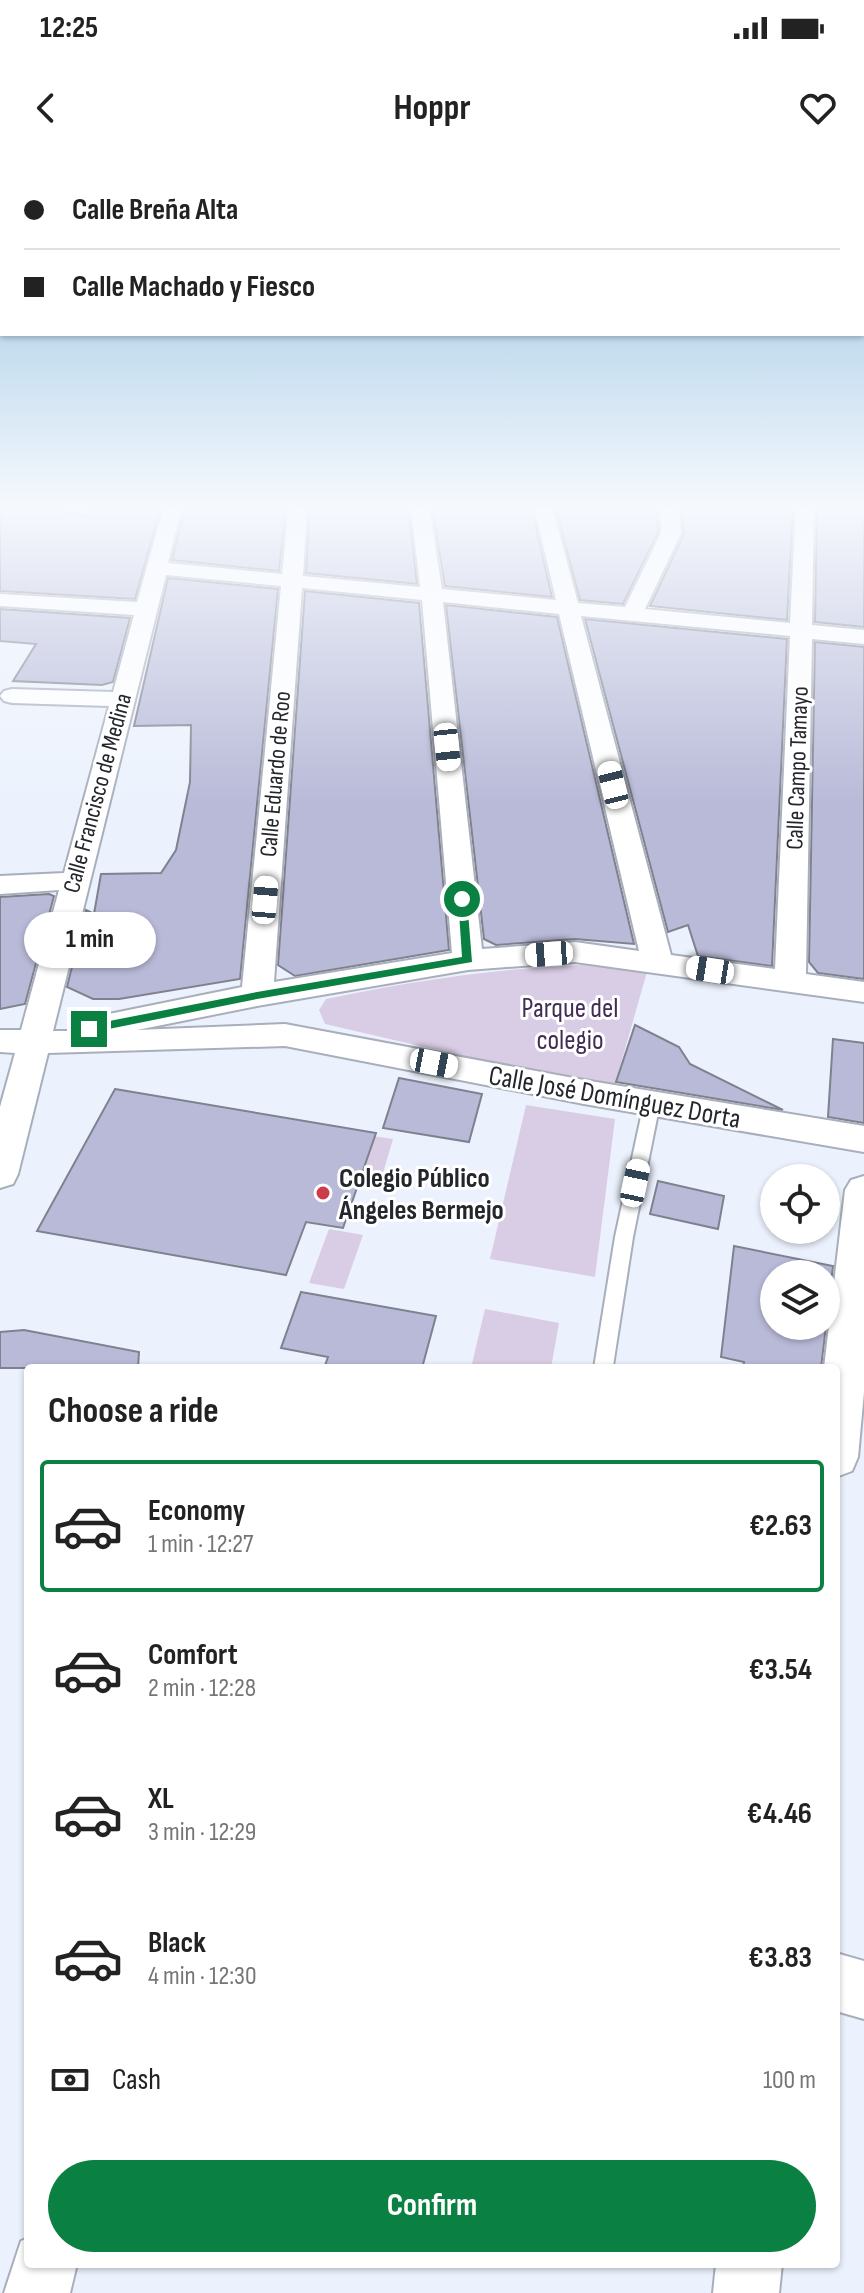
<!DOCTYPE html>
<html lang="en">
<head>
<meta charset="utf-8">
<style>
	body { margin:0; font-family:"Sofia Sans Condensed",sans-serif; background:#f2f2f2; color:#222; height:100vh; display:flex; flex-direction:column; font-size:30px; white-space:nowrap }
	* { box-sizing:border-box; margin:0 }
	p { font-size:26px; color:#767676 }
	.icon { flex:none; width:44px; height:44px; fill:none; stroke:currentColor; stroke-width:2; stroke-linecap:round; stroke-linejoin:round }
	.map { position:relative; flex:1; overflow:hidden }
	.panel { position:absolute; left:24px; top:1204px; width:816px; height:904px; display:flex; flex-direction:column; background:#fff; border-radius:8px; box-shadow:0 2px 6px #0004 }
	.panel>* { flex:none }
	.banner { position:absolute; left:0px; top:0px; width:864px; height:176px; box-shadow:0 2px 6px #0004; display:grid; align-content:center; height:176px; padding:0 24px; background:#fff }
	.buttons { position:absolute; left:760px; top:1004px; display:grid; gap:16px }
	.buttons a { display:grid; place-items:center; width:80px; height:80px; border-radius:50%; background:#fff; box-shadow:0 2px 6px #0004; font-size:40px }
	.end { position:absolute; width:36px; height:36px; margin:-18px; border:10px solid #0b8043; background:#fff; box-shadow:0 0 0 4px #fff }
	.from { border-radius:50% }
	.bubble { position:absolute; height:56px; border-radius:28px; background:#fff; box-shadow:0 2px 6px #0004; font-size:26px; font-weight:700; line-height:56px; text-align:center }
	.car { position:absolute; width:24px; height:48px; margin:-24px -12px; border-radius:10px; box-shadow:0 0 6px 2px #0007; background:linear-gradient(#fff 24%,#345 0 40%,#fff 0 76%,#345 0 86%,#fff 0) }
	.banner b { display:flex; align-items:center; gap:28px; height:76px; font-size:30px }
	.banner b+b { border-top:2px solid #e0e0e0 }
	.banner i { width:20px; height:20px; background:#222 }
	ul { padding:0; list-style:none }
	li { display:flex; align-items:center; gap:24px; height:132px; margin:0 16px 12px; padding:0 8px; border:4px solid transparent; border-radius:8px }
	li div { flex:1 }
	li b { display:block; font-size:30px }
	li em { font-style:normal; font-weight:700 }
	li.current { border-color:#0b8043 }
	li>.icon { width:72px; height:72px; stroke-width:1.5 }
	h2 { padding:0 24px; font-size:36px; line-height:96px }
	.pay { display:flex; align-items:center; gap:20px; height:88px; padding:0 24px; font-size:30px }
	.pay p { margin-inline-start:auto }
	.primary-button { display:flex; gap:16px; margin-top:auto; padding:16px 24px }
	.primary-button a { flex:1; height:92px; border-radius:48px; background:#0b8043; color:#fff; font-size:32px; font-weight:700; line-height:92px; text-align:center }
	.status { display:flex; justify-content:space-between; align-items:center; height:56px; padding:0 40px; background:#fff; direction:ltr }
	.status svg { height:22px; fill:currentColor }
	header { display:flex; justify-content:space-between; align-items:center; height:104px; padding:0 24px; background:#fff; font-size:36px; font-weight:700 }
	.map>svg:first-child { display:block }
</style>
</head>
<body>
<div class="status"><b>12:25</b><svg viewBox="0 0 49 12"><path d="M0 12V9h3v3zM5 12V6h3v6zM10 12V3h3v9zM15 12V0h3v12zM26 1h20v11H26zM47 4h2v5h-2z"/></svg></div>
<header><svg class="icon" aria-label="back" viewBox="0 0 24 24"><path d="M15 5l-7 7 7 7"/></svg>Hoppr<svg class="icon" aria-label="heart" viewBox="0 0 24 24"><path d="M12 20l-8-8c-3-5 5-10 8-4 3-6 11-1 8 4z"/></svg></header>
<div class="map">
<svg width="864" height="2133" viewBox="0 0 864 2133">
	<rect width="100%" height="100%" fill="#ecf2fd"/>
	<g fill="#d8cde4">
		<path d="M584,805L647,812L613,931L325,864L319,850L326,839C410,821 498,808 584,805Z"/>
		<polygon points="526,945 615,959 595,1117 490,1099"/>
		<polygon points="345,972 393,979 380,1023 330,1016"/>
		<polygon points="329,1069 363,1075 344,1129 309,1123"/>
		<polygon points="485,1149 559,1163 551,1208 471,1208"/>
	</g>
	<g fill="#b8bad8" stroke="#80818e" stroke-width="2">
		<polygon points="0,346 40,346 89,357 92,346 161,346 135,439 0,431"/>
		<polygon points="185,346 286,346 279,411 172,400"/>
		<polygon points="310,346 408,346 417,424 306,413"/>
		<polygon points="432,346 531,346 552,437 445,426"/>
		<polygon points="555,346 657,346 658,372 623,444 580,440"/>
		<polygon points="681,346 793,346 787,460 650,446 684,374"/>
		<polygon points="817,346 864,346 864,467 815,462"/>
		<polygon points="168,418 278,429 240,819 119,839 93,839 67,827 86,750 94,754 101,714 161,713 176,690 190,622 191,565 134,566"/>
		<polygon points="305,431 419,443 449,790 295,816 278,805"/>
		<polygon points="446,445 557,457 634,784 575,779 496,785 484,779"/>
		<polygon points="0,449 130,458 113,522 102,525 13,521 36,484 0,481"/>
		<polygon points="585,459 787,479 772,806 698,796 688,765 668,772"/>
		<polygon points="815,482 864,487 864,819 818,813 809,802"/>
		<polygon points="49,734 54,736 25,844 0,849 0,737"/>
		<polygon points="635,865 679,887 690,904 783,950 616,922"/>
		<polygon points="833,879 864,883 864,963 828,957"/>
		<polygon points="399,918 482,934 469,982 383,968"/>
		<polygon points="115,929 376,973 343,1068 306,1062 286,1115 37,1071"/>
		<polygon points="658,1021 724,1036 718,1069 650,1054"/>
		<polygon points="734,1086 833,1106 826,1165 826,1114 774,1114 774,1166 826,1166 821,1208 743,1208 744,1202 721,1197"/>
		<polygon points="301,1132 436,1156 422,1208 324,1208 328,1197 281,1188"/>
		<polygon points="24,1170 139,1192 138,1208 0,1208 0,1172"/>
	</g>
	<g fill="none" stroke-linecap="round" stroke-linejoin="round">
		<g stroke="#a8afbb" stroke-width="4">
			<polygon id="service" points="652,937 660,943 633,1077 613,1206 594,1208 615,1077 644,943"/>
		</g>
		<g stroke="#a8afbb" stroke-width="4">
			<g id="minor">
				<path d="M164,346H182L168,403L282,414L289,346H307L303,416L420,427L411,346H429L442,429L556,440L534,346H552L578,443L625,447L661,373L660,346H678L681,373L645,449L790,463L796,346H814L812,465L864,470V484L812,479L806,814L864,822V842L575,802L468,810L257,846L137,870L285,864L584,920L864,966V992L584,944L285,886L48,893L18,1014L13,1024L0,1028V947L15,893L0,892V870H21L59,730L0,734V716L64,713L109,546L12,543L4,541L0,536L4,531L12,529L113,532L134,455L0,446V434L137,442ZM166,415L281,426L242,827L104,855L100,863L105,871H53ZM302,428L422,440L452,793L274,822ZM443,442L559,454L639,791L575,782L482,789ZM581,456L790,476L775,809L671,795Z"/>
				<polygon points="864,1016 864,1232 858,1297 852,1311 836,1317 836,1208 824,1208 845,1030 851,1020"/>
				<polygon points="836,1793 864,1801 864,1859 836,1851"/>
				<polygon points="28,2078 28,2104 77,2104 70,2133 4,2133 21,2081"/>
				<polygon points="716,2104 782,2104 779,2133 713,2133"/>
			</g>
		</g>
		<use href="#service" fill="#fff" fill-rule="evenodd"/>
		<use href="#minor" fill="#fff" fill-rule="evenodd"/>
	</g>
	<linearGradient id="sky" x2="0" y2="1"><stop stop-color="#8cbddf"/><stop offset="0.54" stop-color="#f6f9fe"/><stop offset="1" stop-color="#f6f9fe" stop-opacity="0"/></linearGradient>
	<rect width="864" height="644" fill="url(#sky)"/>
	<polygon fill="#0b8043" points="458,737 467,739 472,802 257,839 89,873 83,869 89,865 257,832 462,797"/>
	<circle fill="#cc3c49" stroke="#fff" stroke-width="3" cx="323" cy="1033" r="8"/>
	<g text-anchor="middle" stroke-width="6" stroke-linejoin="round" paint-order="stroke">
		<g font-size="24" fill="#23262b" stroke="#fff">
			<text transform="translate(797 608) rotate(-88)" y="8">Calle Campo Tamayo</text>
			<text transform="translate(275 614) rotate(-85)" y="8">Calle Eduardo de Roo</text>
			<text transform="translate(97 633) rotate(-75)" y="8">Calle Francisco de Medina</text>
		</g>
		<g font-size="28" fill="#412c54" stroke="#fff">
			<text x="570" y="857">Parque del<tspan x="570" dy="32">colegio</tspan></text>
		</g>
		<g font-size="28" fill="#23262b" stroke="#fff">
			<text transform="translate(615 936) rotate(10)" y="10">Calle José Domínguez Dorta</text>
		</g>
		<g font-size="28" font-weight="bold" fill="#23262b" stroke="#fff" text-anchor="start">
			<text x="339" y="1027">Colegio Público<tspan x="339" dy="32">Ángeles Bermejo</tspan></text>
		</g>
	</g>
</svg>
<div class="buttons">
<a><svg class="icon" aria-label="locate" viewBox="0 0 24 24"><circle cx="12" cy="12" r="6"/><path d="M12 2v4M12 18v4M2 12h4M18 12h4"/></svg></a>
<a><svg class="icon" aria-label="layers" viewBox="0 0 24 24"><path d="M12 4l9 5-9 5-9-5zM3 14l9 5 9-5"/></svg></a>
</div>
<i class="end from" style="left:462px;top:739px"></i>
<i class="end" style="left:89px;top:869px"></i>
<div class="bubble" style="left:24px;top:752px;width:132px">1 min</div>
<i class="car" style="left:447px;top:587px;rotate:174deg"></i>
<i class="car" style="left:613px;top:625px;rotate:346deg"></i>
<i class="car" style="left:265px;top:740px;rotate:5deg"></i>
<i class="car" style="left:549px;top:794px;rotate:266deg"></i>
<i class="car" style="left:710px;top:810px;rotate:279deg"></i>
<i class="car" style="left:434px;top:903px;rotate:101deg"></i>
<i class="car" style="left:635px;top:1023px;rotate:12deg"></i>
<div class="banner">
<b><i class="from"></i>Calle Breña Alta</b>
<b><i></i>Calle Machado y Fiesco</b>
</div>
<section class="panel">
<h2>Choose a ride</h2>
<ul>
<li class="current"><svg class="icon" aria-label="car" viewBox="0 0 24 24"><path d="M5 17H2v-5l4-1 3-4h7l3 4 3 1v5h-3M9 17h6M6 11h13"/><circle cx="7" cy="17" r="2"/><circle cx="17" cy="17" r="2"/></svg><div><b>Economy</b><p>1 min · 12:27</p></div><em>€2.63</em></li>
<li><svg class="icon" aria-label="car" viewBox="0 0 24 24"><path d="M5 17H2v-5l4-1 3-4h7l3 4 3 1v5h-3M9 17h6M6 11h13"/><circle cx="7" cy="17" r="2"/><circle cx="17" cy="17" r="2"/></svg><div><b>Comfort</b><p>2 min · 12:28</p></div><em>€3.54</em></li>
<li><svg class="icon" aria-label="car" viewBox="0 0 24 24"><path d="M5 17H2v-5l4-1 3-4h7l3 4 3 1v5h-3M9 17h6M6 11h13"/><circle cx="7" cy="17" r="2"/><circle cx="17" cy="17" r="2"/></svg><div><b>XL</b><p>3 min · 12:29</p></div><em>€4.46</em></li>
<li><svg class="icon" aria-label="car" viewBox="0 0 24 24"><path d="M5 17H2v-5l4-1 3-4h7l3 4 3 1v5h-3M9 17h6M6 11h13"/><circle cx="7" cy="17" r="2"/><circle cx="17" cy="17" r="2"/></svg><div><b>Black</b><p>4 min · 12:30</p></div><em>€3.83</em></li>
</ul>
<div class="pay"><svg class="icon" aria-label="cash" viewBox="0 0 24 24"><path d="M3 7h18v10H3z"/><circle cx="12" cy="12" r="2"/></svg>Cash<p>100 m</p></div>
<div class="primary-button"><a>Confirm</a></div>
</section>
</div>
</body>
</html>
